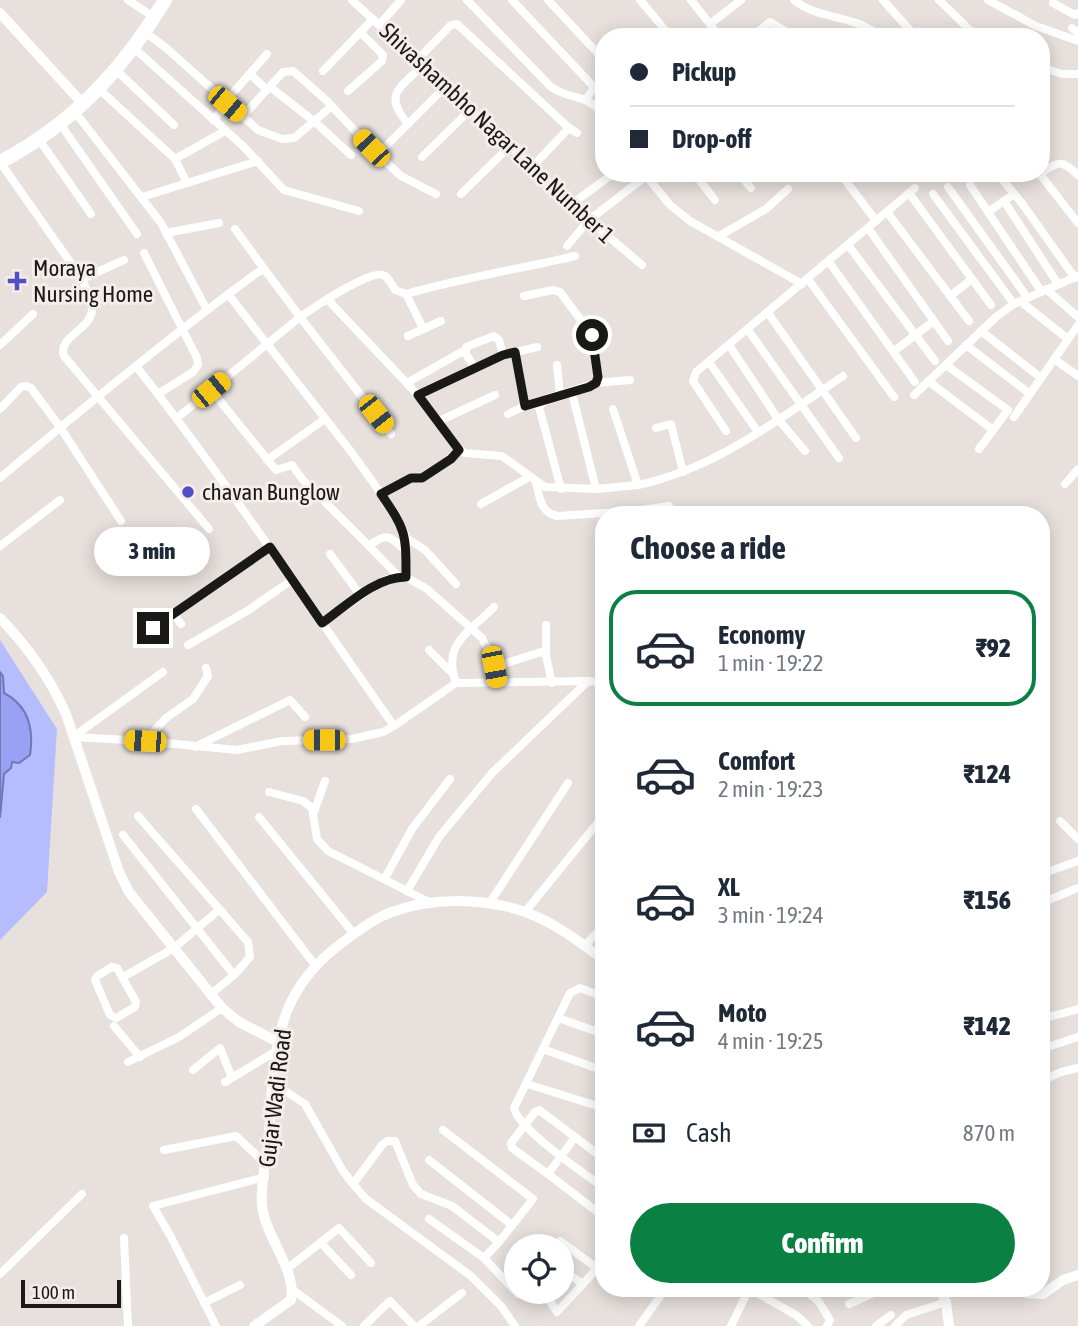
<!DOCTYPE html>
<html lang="en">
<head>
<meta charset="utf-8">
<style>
	body { margin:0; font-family:"Asap Condensed",sans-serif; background:#f2f2f3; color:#1f2937; height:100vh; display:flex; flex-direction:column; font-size:26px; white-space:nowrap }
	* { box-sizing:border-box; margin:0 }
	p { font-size:23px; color:#747a83 }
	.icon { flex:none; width:38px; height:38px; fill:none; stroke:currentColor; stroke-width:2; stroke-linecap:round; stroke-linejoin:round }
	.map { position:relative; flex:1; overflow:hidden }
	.panel { position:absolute; left:595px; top:506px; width:455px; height:791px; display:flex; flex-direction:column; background:#fff; border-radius:28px; box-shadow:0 4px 18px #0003 }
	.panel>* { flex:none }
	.guide { position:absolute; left:595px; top:28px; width:455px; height:154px; border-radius:28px; box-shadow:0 4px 18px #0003; display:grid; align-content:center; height:154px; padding:0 35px; background:#fff }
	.tools { position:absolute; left:504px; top:1234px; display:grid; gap:14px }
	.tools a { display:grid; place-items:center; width:70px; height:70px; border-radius:50%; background:#fff; box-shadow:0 4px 18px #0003; font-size:35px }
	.scale { position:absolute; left:21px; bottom:18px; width:100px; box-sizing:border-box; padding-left:7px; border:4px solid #1b1917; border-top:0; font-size:19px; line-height:24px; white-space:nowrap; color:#1b1917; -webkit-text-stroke:5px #f4ede9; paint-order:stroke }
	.end { position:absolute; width:32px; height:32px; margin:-16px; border:9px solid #1b1917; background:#fff; box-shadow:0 0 0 4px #fff }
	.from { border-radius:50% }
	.bubble { position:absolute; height:49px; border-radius:24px; background:#fff; box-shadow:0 4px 18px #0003; font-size:23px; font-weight:800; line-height:49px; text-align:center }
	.car { position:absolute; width:21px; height:42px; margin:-21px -10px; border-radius:9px; box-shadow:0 0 5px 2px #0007; background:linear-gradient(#f5c518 24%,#345 0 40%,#f5c518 0 76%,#345 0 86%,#f5c518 0) }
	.guide b { display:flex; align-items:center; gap:24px; height:66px; font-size:26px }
	.guide b+b { border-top:2px solid #e0e1e3 }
	.guide i { width:18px; height:18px; background:#1f2937 }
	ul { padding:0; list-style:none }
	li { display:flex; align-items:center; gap:21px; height:116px; margin:0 14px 10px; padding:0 21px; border:4px solid transparent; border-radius:28px }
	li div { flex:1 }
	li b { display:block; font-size:26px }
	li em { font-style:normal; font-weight:800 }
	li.selected { border-color:#0b8043 }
	li>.icon { width:63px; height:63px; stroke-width:1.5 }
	h2 { padding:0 35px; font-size:32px; line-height:84px }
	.pay { display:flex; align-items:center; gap:18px; height:77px; padding:0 35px; font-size:26px }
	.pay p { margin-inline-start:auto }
	.button { display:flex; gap:14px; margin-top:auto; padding:14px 35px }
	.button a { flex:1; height:80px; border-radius:42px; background:#0b8043; color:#fff; font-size:28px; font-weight:800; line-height:80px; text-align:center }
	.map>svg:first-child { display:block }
</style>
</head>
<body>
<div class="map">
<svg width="1078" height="1326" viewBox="0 0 1078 1326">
	<rect width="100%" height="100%" fill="#e7e0dc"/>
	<polygon fill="#b6bdff" points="0,640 57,729 47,892 0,940"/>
	<path fill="#99a1f5" stroke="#7378b2" stroke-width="2" d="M0,672L3,676L4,693C29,706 34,729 30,755L19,763L12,762L11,768L4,774L0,818Z"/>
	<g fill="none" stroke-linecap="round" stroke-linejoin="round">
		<g stroke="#fff" stroke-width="8">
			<polyline points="128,0 149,14"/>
			<polyline points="352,0 589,220 642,265"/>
			<path d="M467,0L551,87C572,101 586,93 604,115"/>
			<polyline points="512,0 593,86 594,88 586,99"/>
			<polyline points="548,0 604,60"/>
			<polyline points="640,0 671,37"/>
			<polyline points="691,0 720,37"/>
			<path d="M794,0C819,21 857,14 880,37"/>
			<polyline points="883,0 916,37"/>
			<polyline points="939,0 977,37"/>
			<polyline points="988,0 1036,26 1078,41"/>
			<polyline points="1053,3 1075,15 1078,13"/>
			<polyline points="710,24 741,0"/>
			<polyline points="379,25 401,0"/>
			<polyline points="1072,28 1078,33"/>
			<polyline points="142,30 165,47 258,130 282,139 294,138 332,106"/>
			<polyline points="751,37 770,22 795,37"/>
			<polyline points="134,48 243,146 284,190 359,211"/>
			<polyline points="418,59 451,25 457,24 569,128 577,133"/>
			<polyline points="1041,67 1062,74 1078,74"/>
			<polyline points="116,70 174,125"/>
			<polyline points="323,71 373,19"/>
			<polyline points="250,74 267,90"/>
			<polyline points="270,87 315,122 351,155"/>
			<polyline points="99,89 175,159 225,131"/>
			<polyline points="348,91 382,61 383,55 360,32"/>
			<polyline points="225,102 267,54"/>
			<polyline points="75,112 161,223 207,310"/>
			<polyline points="242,117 283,72 293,71 326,100 371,148 401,176 436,194"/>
			<polyline points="1041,118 1043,116"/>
			<polyline points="213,120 227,104"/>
			<path d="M408,124C386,97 395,91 418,70"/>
			<polyline points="61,125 137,234"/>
			<polyline points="40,141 91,214"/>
			<polyline points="378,154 446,86"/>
			<polyline points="422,157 471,109"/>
			<polyline points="175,159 187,183"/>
			<polyline points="0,162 82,279 124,260"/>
			<polyline points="533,166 569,128"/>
			<polyline points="644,173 670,205 690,221 802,284"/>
			<polyline points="694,173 715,200"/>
			<polyline points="738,173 751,188"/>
			<polyline points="840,173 876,221"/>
			<polyline points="997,173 1021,202 1075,278"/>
			<polyline points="1039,173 1078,223"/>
			<path d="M1040,174C1058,161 1061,159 1078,175"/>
			<polyline points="970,185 1041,291"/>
			<polyline points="948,187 1027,297"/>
			<polyline points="909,193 991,305"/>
			<polyline points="461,194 510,146"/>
			<polyline points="933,194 1014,304"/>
			<polyline points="142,197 258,161"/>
			<polyline points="1004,201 1058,284"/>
			<polyline points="573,203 614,173"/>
			<polyline points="887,212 969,321"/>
			<polyline points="988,212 1014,194"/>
			<polyline points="868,228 948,341"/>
			<polyline points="235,229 265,270"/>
			<polyline points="166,233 219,223"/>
			<polyline points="719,236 766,209 788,189"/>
			<polyline points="848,245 935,361"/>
			<polyline points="567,246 589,220 650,173"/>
			<polyline points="144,253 197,358 198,365 193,372 158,394"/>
			<polyline points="829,262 915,382"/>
			<path d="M82,279C86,289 93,301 92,311C90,330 57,337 64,356L209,529"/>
			<polyline points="808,279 894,397"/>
			<polyline points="1046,289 1078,317"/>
			<polyline points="228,294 352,453 397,516 405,534 406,577"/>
			<polyline points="406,294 423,328"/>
			<polyline points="524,296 553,290 560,292 592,335 598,377 596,383 548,398 539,407 561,489"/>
			<polyline points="950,296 972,279"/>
			<path d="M327,299C337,293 376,269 385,276C389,279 393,286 395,290L406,294C462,278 519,269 575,256"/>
			<polyline points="1020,301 1068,339"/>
			<polyline points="768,313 856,438"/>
			<polyline points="748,330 839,458"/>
			<polyline points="981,331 1036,374"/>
			<polyline points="408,336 441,321"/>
			<polyline points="0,345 33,314"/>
			<polyline points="729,345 778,419 805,451"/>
			<polyline points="966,345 1030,394"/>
			<polyline points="894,351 934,321"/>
			<polyline points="515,352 525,406"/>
			<polyline points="1054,359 1078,376"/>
			<polyline points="709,362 758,432"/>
			<polyline points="557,365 560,395"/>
			<polyline points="946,365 1008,410 979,449"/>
			<path d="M136,366C227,482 309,605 394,726L456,683L588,681L604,683"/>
			<polyline points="475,368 466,354 466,347 494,336 499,340 503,355"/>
			<polyline points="928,381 993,430"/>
			<polyline points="407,383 465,350"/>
			<polyline points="596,383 630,380"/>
			<polyline points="211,390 300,317 391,434"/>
			<polyline points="572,393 596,489"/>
			<polyline points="418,395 503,355 537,347"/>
			<polyline points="914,395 996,317 1014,304 1078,276"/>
			<polyline points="0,409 21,387 26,386 31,388 60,427 121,521"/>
			<polyline points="508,414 525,406 542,403"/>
			<polyline points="1014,417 1078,325"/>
			<path d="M177,418L211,390L276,470L292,465L303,480L369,546C388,531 390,537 406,551"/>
			<polyline points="437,422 495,395"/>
			<polyline points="656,428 671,424 683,472"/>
			<polyline points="726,431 693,381 696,372 915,188"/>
			<polyline points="267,460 325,419"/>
			<path d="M0,478C84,407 169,337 258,272L265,270L300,317L327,299L418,395L457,448L465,453L502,456L545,487L596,489L638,485L613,409"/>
			<path d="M536,482C540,498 540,512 557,516L635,511L669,506"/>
			<polyline points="1065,484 1078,469"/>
			<path d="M638,485C715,469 779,419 843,376"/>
			<polyline points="381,494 411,478 422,478 451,459 459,450"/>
			<polyline points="481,504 529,477"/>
			<polyline points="405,537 425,550 456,584"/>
			<polyline points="0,546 60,500"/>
			<polyline points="369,546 399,577"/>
			<polyline points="330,554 361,596"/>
			<polyline points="174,614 181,624"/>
			<polyline points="322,623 377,584 387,579 406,577 427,589 482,638 491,656 497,683"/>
			<polyline points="546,625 546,655"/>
			<polyline points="153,628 270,547"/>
			<polyline points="188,645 247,611 292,580"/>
			<polyline points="429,650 452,673"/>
			<polyline points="494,667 541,652 546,655 552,683"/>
			<path d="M456,683C442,643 469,633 494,607"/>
			<polyline points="73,737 145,741 166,718 193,699 208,676 206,668"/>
			<polyline points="73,737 163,672"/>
			<polyline points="145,741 237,750 282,741 352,739 383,732 394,726"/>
			<polyline points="195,747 290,700 305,717"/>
			<polyline points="269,792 303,801 312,808 317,839 328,851 431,903"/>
			<polyline points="196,809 315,965"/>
			<polyline points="314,812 325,781"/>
			<polyline points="138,816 248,942 250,957 234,975 211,994"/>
			<polyline points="259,817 354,934"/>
			<polyline points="1060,821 1078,839"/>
			<polyline points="123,835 234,975"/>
			<polyline points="1041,874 1078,861"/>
			<polyline points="385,878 412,829 450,779"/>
			<polyline points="407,891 439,837 492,773 588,681"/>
			<polyline points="1041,903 1078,888"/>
			<polyline points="489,904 568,783"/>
			<polyline points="525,912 604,815"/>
			<polyline points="584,946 604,926"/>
			<polygon points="112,967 117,968 136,1002 135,1007 116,1018 110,1015 95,980 97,976"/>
			<polyline points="123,977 174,948 220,909"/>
			<path d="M604,997L580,988L570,993L514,1108C518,1129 585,1174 604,1188"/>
			<polyline points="558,1018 604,1034"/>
			<polyline points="1041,1019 1078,1009"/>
			<polyline points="114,1026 140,1057"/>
			<polyline points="543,1049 604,1071"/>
			<polyline points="1041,1049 1078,1037"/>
			<polyline points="128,1062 179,1037 222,1008"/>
			<polyline points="193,1070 220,1048 232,1078"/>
			<polyline points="1041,1081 1061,1072 1078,1068"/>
			<polyline points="225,1082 278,1050"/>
			<polyline points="273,1083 305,1104 343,1171 353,1184 382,1145 387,1141 395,1141 413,1185 421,1194 452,1206 499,1242 533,1199 443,1130"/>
			<polyline points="527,1084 604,1108"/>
			<polyline points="164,1150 236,1136 266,1164"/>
			<polyline points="604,1159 575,1137 548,1174 604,1217"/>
			<polyline points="429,1160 512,1225"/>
			<polyline points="548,1174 512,1148 511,1143 535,1112 539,1110 575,1137"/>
			<polyline points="353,1184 366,1199 471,1276 501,1306 515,1326"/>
			<polyline points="429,1219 484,1258"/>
			<polyline points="124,1238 128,1326"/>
			<polyline points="560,1241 597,1268"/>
			<polyline points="499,1242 484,1258 518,1294"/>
			<polyline points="321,1243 351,1275"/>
			<polyline points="287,1269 339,1228 371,1263"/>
			<polyline points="562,1270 583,1284"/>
			<polyline points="0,1274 82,1194"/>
			<polyline points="748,1288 796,1315 808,1326"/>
			<polyline points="803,1288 819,1302 830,1320 827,1326"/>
			<polyline points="293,1290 342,1326"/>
			<polyline points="544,1292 557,1312 604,1261"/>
			<polyline points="204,1303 240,1285"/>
			<polyline points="849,1304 885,1288"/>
			<polyline points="216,1326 171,1237 153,1206 265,1177"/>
			<polyline points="364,1326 390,1301 414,1326"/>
			<polyline points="419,1326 462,1293"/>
			<polyline points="639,1326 666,1288"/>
			<polyline points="731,1326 749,1289"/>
			<polyline points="876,1326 891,1315"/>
			<polyline points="895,1326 906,1315 946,1302"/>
		</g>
		<g stroke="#fff" stroke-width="10">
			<polyline points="0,13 83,104"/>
			<path d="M0,618C27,646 50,678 66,714L119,872L129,892L222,1008L239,1022L278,1042"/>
			<polyline points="940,1288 946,1302 949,1326"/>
			<polyline points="1014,1288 1026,1293 1043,1294 1063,1280 1078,1275"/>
			<path d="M254,1326L291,1300C297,1270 265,1237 262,1205C260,1187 267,1152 269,1132C272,1091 273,1039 291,1002C304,975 323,956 347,939C361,929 375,918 392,912C431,897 483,898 522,911C551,920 580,942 604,960"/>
		</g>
		<path stroke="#fff" stroke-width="14" d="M0,162C73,124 122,70 165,0"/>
	</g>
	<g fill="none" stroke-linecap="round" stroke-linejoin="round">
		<path stroke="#1b1917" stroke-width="9" d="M153,628L270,547L322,623C346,606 375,577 406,577C406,533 406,530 381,494L411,478H422L451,459L459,450L418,395L503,355L515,352L525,406L589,387L596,383L598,377L592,335"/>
	</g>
	<g fill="#524fc6" stroke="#f4ede9" stroke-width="2.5">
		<path d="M13.5 270.5h7v7h7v7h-7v7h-7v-7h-7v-7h7z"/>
		<circle cx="188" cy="492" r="7"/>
	</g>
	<g text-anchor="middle" stroke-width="6" stroke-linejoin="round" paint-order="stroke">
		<g font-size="23" fill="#1b1917" stroke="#f4ede9">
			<text transform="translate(497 133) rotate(43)" y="8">Shivashambho Nagar Lane Number 1</text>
			<text transform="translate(275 1098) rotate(-83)" y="8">Gujar Wadi Road</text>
		</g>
		<g font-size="23" fill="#1b1917" stroke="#f4ede9" text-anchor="start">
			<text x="33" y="276">Moraya<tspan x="33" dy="26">Nursing Home</tspan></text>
			<text x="202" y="500">chavan Bunglow</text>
		</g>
	</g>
</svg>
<div class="tools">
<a><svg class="icon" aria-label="locate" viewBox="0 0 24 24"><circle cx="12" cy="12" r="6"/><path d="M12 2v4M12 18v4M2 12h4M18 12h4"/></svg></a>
</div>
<div class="scale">100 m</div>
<i class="end from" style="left:592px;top:335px"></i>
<i class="end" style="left:153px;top:628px"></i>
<div class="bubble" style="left:94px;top:527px;width:116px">3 min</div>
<i class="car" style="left:227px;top:104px;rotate:130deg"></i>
<i class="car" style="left:371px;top:148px;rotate:316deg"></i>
<i class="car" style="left:211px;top:390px;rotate:51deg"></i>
<i class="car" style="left:376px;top:414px;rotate:142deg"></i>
<i class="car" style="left:494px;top:667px;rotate:169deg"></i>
<i class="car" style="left:324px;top:740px;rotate:270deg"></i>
<i class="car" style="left:145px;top:741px;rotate:273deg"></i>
<div class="guide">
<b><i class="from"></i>Pickup</b>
<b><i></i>Drop-off</b>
</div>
<section class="panel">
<h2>Choose a ride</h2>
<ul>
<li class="selected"><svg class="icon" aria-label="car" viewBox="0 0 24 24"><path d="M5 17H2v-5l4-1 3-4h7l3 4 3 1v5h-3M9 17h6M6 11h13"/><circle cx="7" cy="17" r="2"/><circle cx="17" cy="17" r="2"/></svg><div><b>Economy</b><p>1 min · 19:22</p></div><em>₹92</em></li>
<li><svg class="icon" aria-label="car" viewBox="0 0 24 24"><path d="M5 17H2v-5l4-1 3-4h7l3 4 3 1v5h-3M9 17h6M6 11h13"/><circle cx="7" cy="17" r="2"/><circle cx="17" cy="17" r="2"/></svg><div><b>Comfort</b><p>2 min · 19:23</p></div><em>₹124</em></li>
<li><svg class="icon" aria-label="car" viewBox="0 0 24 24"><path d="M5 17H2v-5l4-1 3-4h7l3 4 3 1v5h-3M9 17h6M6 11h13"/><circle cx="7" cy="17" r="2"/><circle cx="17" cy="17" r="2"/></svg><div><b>XL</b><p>3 min · 19:24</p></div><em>₹156</em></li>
<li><svg class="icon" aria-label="car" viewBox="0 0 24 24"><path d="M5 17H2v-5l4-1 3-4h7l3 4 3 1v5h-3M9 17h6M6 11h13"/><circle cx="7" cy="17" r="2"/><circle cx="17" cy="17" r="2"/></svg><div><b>Moto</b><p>4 min · 19:25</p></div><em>₹142</em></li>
</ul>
<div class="pay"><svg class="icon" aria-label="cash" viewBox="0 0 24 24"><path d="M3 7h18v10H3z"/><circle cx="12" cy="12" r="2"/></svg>Cash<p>870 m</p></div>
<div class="button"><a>Confirm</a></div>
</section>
</div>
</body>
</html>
